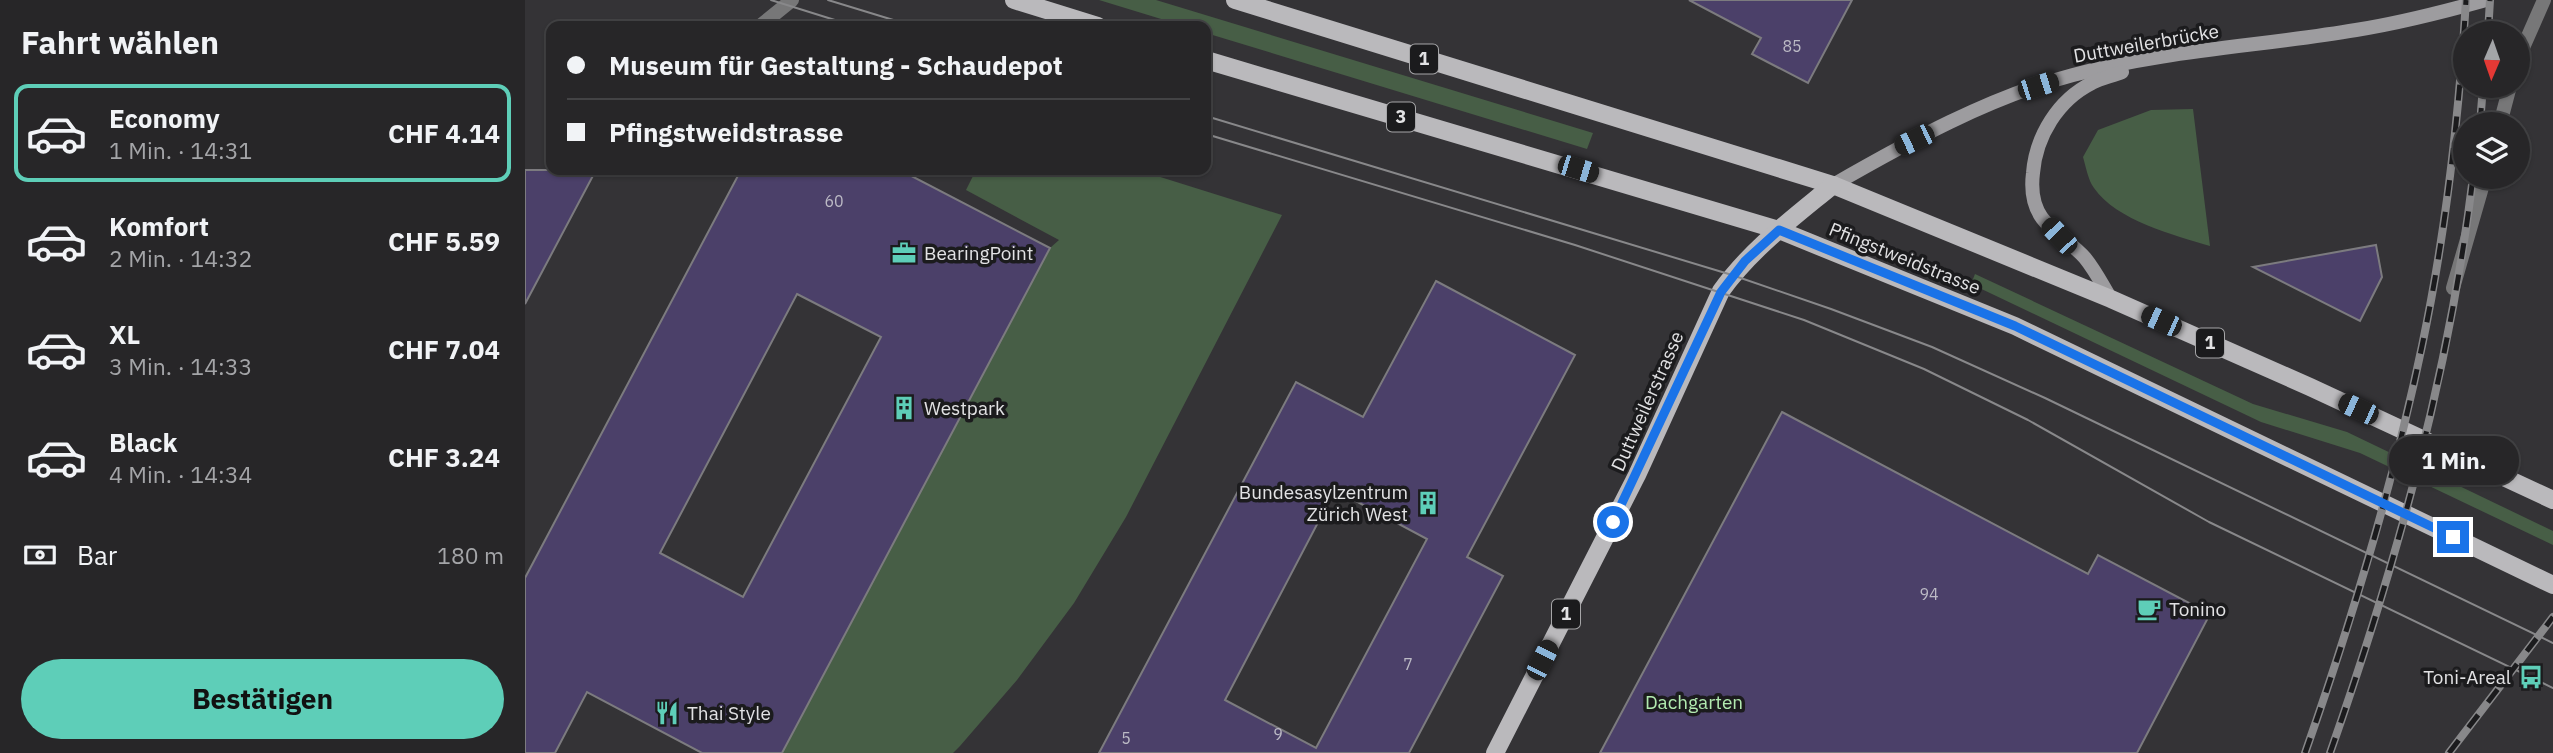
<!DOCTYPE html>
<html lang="de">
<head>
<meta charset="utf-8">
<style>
	body { margin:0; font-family:"IBM Plex Sans",sans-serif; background:#2f2e30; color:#f1f3f6; height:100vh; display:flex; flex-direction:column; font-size:26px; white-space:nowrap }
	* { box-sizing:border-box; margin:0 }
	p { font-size:23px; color:#a4a5a8 }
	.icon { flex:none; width:38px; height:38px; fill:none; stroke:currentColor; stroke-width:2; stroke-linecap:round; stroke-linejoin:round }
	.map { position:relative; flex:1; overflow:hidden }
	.side { display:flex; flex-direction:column; background:#272628; width:525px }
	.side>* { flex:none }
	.banner { position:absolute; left:21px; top:21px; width:665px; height:154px; border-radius:14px; box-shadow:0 2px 5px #0004,0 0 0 2px #434345; display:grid; align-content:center; height:154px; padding:0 21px; background:#272628 }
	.needle { width:46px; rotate:182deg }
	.tools { position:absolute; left:1928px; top:21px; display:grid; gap:14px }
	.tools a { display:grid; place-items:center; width:77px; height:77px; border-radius:50%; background:#272628; box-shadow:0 2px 5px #0004,0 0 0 2px #434345; font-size:35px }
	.end { position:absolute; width:32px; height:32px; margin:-16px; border:9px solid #1a73e8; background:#fff; box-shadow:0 0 0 4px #fff }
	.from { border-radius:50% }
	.bubble { position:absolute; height:49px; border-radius:24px; background:#272628; box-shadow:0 2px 5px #0004,0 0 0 2px #434345; font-size:23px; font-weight:700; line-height:49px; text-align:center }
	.car { position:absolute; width:21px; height:42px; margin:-21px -10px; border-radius:9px; box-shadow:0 0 5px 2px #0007; background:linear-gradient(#222 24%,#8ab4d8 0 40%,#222 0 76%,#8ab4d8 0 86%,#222 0) }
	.banner b { display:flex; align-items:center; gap:24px; height:66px; font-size:26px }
	.banner b+b { border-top:2px solid #434345 }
	.banner i { width:18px; height:18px; background:#f1f3f6 }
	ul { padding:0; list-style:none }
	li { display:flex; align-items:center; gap:21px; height:98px; margin:0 14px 10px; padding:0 7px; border:4px solid transparent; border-radius:14px }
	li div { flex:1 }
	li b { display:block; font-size:26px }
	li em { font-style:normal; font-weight:700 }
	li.current { border-color:#5eceb8 }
	li>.icon { width:63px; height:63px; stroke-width:1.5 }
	h2 { padding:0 21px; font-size:32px; line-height:84px }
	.pay { display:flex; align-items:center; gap:18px; height:77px; padding:0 21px; font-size:26px }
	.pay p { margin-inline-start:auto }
	.action { display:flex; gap:14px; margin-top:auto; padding:14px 21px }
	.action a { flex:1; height:80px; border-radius:42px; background:#5eceb8; color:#111; font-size:28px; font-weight:700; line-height:80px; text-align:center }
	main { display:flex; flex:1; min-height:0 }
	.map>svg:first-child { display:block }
</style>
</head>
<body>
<main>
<section class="side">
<h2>Fahrt wählen</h2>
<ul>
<li class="current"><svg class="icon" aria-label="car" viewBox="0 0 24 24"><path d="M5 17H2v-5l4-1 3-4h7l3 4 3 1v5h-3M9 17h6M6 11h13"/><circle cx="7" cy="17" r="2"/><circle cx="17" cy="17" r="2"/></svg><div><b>Economy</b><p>1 Min. · 14:31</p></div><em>CHF 4.14</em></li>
<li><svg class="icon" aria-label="car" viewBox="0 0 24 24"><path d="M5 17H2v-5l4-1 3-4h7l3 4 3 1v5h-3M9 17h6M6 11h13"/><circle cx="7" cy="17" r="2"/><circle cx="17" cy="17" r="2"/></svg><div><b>Komfort</b><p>2 Min. · 14:32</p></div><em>CHF 5.59</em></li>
<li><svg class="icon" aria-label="car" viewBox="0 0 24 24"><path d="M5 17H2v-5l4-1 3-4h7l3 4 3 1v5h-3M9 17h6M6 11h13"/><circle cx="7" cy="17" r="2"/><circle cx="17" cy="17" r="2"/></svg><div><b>XL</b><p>3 Min. · 14:33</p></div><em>CHF 7.04</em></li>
<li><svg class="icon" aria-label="car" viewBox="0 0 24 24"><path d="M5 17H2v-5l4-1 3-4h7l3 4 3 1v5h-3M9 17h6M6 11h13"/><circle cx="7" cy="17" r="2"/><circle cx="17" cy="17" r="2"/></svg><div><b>Black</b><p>4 Min. · 14:34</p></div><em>CHF 3.24</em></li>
</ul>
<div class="pay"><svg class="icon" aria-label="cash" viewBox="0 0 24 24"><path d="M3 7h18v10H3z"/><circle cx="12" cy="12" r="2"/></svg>Bar<p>180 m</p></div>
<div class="action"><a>Bestätigen</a></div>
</section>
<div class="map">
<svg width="2028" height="753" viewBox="0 0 2028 753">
	<rect width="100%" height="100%" fill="#343336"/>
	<g fill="#475e46">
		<polygon points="574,0 631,0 1068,133 1062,149 681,33 681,26 659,26"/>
		<path d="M1668,109L1685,246C1649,235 1592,221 1569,188C1563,180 1561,167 1558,157L1573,130L1626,110Z"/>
		<polygon points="451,170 562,170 572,173 574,170 613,170 757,215 601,517 549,603 492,680 435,746 428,753 257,753 525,248 534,240 441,190"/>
		<polygon points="1450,274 1728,404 1822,432 2028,531 2028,545 1835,453 1736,422 1446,284"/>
	</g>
	<g fill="#4b4069" stroke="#7c7b7f" stroke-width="2" fill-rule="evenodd">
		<polygon points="1164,0 1327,0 1283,83 1227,54 1236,38"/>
		<polygon points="0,170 71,170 0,304"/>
		<path d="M216,170H375L525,248L257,753H177L62,692L30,753H0V578ZM272,294L356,337L218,597L135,553Z"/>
		<polygon points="1851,245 1857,277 1835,321 1728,267"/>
		<path d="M911,281L1050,355L942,557L978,576L884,753H574L771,382L838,417ZM810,490L902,539L791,748L700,700Z"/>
		<polygon points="1257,412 1563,574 1573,555 1685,614 1612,753 1075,753"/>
	</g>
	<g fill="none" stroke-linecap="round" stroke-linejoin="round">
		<g stroke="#777778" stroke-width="14">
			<polyline points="235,26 267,0"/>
			<polyline points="1993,59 2019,0"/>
			<polyline points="1975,124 1985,86"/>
			<polyline points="1928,288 1960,177"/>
		</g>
		<g stroke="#9d9c9f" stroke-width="14">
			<path d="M1308,185C1383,142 1464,97 1548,75C1641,50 1737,46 1831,30C1875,23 1918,12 1961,0"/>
			<path d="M1586,299C1578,286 1570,270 1560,258C1548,244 1529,234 1517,218C1507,204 1506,189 1508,173C1511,136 1533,100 1567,83C1576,78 1588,76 1597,72"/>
		</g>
		<g stroke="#bab9bc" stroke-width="18">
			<polyline points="489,0 573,26"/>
			<polyline points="710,0 1308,185 1586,299 1785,387 2028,500"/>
			<polyline points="681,60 1254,230 1490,326 2028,585"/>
			<path d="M970,753L1112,475L1196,291C1226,249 1268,218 1308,185"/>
		</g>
		<g stroke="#88888a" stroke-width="2">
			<polyline points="246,0 329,26"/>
			<polyline points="303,0 388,26"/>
			<polyline points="681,116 1207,275 1306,309 1407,347 1520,398 2028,643"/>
			<polyline points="681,134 1050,245 1279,320 1399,369 1503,420 1684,522 2028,688"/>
		</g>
		<g stroke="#88888a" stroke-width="8">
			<g id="rail">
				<polyline points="1963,33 1965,0"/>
				<polyline points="1955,124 1958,86"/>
				<path d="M1780,753C1827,620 1868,485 1897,346C1921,232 1934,116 1941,0"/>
				<path d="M1805,753C1871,566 1924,374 1948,177"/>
				<polyline points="1924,753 2028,617"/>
			</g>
		</g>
		<use href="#rail" stroke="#1b1b1d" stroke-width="5" stroke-dasharray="16" stroke-linecap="butt"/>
	</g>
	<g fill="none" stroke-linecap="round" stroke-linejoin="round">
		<polyline stroke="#1a73e8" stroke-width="9" points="1088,522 1196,292 1220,261 1254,230 1490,326 1928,537"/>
	</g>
	<defs>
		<g id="office-bare" transform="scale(1.89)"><path d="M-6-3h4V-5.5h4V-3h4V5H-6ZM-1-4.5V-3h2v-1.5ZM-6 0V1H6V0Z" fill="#5eceb8" stroke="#1b1b1d" stroke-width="2.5" paint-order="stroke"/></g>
		<g id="building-bare" transform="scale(1.89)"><path d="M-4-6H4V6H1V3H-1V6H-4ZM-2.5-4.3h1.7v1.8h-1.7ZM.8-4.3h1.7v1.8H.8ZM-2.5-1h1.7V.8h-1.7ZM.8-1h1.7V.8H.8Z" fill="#5eceb8" stroke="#1b1b1d" stroke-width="2.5" paint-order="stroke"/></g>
		<g id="cafe-bare" transform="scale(1.89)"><path d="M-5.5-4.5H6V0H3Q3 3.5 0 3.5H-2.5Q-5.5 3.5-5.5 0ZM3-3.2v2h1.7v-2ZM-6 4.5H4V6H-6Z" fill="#5eceb8" stroke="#1b1b1d" stroke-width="2.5" paint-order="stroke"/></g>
		<g id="bus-bare" transform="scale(1.89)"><path d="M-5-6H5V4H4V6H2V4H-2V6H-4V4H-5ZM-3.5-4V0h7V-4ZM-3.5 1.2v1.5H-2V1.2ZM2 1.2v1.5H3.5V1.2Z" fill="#5eceb8" stroke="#1b1b1d" stroke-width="2.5" paint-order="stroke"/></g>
		<g id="restaurant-bare" transform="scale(1.89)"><path d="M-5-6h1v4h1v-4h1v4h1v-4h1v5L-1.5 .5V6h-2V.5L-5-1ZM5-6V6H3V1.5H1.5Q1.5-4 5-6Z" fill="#5eceb8" stroke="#1b1b1d" stroke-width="2.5" paint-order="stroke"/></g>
	</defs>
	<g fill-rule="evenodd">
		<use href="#office-bare" x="379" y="253"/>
		<use href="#building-bare" x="379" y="408"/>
		<use href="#building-bare" x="903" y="503"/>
		<use href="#cafe-bare" x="1624" y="609"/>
		<use href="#bus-bare" x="2006" y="677"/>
		<use href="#restaurant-bare" x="142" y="713"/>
	</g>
	<g text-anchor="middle" stroke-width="7" stroke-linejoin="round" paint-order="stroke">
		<g font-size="16" fill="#bcbac5">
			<text x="1267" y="52">85</text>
			<text x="309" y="207">60</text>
			<text x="1404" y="600">94</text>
			<text x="883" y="670">7</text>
			<text x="753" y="740">9</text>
			<text x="601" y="744">5</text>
		</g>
		<g fill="#1b1b1d" stroke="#a6a6a8" stroke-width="2">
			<rect x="885" y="44.5" width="28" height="29" rx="5"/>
			<rect x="862" y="102.5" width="28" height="29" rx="5"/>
			<rect x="1671" y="328.5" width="28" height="29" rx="5"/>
			<rect x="1027" y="599.5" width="28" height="29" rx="5"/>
		</g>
		<g font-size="18" font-weight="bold" fill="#e2e2e4">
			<text x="899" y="65">1</text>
			<text x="876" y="123">3</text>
			<text x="1685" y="349">1</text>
			<text x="1041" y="620">1</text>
		</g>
		<g font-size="19" fill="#e2e2e4" stroke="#1b1b1d">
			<text transform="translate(1621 43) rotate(-10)" y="7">Duttweilerbrücke</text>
			<text transform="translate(1380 258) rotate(22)" y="7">Pfingstweidstrasse</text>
			<text transform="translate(1122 401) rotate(-66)" y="7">Duttweilerstrasse</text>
		</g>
		<g font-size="19" fill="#e2e2e4" stroke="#1b1b1d" text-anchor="start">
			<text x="399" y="260">BearingPoint</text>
			<text x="399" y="415">Westpark</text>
			<text x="883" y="499" text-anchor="end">Bundesasylzentrum<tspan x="883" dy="22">Zürich West</tspan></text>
			<text x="1644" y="616">Tonino</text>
			<text x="1986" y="684" text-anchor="end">Toni-Areal</text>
			<text x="162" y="720">Thai Style</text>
		</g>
		<g font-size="19" fill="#b2eab0" stroke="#1b1b1d">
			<text x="1169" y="709">Dachgarten</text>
		</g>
	</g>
</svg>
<div class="tools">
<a><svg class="needle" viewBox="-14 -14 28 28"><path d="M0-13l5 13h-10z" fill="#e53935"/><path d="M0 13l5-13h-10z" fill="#a4a5a8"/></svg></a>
<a><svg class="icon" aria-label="layers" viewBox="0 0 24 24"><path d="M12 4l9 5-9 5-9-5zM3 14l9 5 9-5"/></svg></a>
</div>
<i class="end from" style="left:1088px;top:522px"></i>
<i class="end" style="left:1928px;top:537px"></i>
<div class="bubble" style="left:1864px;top:436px;width:130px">1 Min.</div>
<i class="car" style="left:1513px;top:86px;rotate:72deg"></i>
<i class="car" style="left:1389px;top:140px;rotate:244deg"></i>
<i class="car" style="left:1053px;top:169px;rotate:107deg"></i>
<i class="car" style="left:1534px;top:236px;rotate:317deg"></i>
<i class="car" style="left:1636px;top:321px;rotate:294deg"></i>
<i class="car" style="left:1833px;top:409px;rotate:295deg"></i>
<i class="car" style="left:1017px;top:660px;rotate:27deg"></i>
<div class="banner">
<b><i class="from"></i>Museum für Gestaltung - Schaudepot</b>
<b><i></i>Pfingstweidstrasse</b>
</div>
</div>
</main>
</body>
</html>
